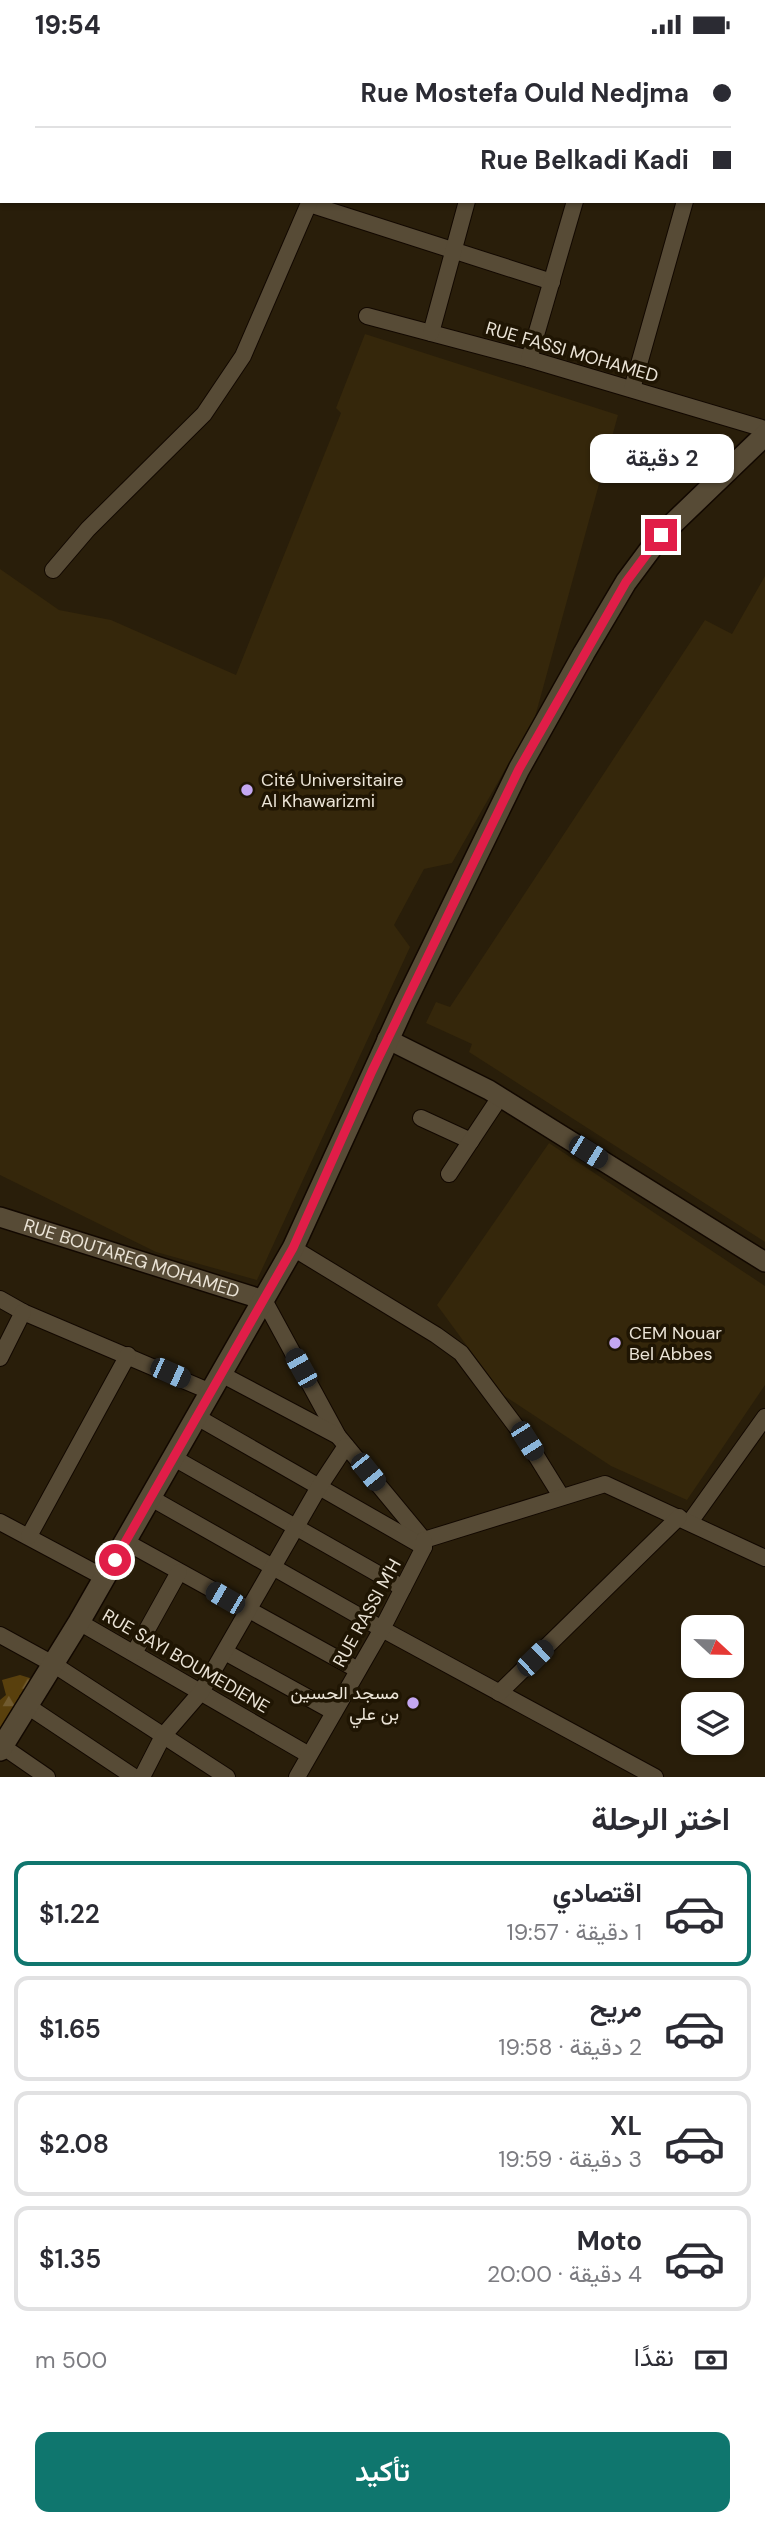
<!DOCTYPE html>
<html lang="ar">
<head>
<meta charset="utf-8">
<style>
	body { margin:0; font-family:"DM Sans",Vazirmatn,sans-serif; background:#f2f2f3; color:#2b2b33; direction:rtl; height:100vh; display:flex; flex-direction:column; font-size:26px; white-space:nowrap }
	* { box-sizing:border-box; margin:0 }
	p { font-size:23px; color:#7c7c81 }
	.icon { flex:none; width:38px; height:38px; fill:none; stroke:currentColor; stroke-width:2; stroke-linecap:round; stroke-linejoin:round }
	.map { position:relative; height:1728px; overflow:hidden; direction:ltr }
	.side { display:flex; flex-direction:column; background:#fff; flex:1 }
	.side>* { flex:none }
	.banner { position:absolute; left:0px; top:0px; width:766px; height:154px; box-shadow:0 2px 5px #0004; direction:rtl; display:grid; align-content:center; height:154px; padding:0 35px; background:#fff }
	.needle { width:46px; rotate:112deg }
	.controls { position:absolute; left:681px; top:1566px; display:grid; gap:14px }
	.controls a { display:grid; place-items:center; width:63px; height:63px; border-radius:14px; background:#fff; box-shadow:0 2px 5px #0004; font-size:35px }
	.end { position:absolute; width:32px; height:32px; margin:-16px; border:9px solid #e11d48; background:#fff; box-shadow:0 0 0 4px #fff }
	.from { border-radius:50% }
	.bubble { position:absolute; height:49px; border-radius:14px; background:#fff; box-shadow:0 2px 5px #0004; font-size:23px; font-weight:600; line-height:49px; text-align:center; direction:rtl }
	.car { position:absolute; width:21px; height:42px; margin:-21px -10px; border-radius:9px; box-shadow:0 0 5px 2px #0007; background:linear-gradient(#222 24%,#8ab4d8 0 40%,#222 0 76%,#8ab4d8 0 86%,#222 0) }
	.banner b { display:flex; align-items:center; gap:24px; height:66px; font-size:26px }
	.banner b+b { border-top:2px solid #e1e1e2 }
	.banner i { width:18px; height:18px; background:#2b2b33 }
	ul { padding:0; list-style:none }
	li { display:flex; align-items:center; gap:21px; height:105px; margin:0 14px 10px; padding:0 21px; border:4px solid #e1e1e2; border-radius:14px }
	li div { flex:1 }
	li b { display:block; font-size:26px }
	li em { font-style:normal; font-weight:600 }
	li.on { border-color:#0f766e }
	li>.icon { width:63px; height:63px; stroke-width:1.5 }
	h2 { padding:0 35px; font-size:32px; line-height:84px }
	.pay { display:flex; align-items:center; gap:18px; height:77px; padding:0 35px; font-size:26px }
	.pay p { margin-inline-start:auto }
	.action { display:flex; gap:14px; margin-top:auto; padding:14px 35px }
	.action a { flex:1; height:80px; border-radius:14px; background:#0f766e; color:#fff; font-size:28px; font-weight:600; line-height:80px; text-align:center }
	.status { display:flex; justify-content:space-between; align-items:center; height:49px; padding:0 35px; background:#fff; direction:ltr }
	.status svg { height:19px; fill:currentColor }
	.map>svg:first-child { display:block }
</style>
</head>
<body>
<div class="status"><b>19:54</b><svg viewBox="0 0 49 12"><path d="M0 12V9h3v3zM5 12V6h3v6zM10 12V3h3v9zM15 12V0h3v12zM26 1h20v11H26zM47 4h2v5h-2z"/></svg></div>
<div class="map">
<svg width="765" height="1728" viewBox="0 0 765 1728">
	<defs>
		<pattern id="forest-firs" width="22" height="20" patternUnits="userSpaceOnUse" patternTransform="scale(1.75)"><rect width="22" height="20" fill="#59400d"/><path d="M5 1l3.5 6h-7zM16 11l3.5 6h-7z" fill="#715b30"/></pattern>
	</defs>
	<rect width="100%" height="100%" fill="#291e0a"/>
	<g fill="#35270b">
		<polygon points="365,285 618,366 535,668 452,814 424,820 394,876 410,898 257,1231 156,1203 0,1126 0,520 59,561 111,571 236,626 341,364 336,359"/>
		<polygon points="765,527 765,1193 469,1003 472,995 426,974 436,953 450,958 705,571 732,585"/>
		<polygon points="549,1094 765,1237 765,1336 687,1451 611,1417 503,1346 437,1256"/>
	</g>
	<polygon fill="url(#forest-firs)" points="20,1626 33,1630 30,1644 23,1643 19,1647 22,1659 0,1701 0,1651 6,1646 2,1631"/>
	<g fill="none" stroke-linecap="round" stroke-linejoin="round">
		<g stroke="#120800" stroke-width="18">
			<g id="minor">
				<polyline points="363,2 363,0"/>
				<polyline points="481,2 481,0"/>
				<polyline points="617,2 617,0"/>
				<polyline points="727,2 728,0"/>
				<polyline points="309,155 552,233"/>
				<polyline points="367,267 529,310 765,380"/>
				<polyline points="431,284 467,152"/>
				<polyline points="529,310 575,152"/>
				<polyline points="632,340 685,152"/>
				<polyline points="53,521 88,480 204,365 243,307 310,152"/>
				<polyline points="421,1069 471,1092"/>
				<polyline points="449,1125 500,1048"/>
				<polyline points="293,1199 436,1286 461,1304 527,1392 561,1447"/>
				<polyline points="0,1250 23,1263 211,1343"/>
				<polyline points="264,1251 338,1387 424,1491"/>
				<polyline points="0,1309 23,1263"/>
				<polyline points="221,1325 338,1387"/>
				<polyline points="197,1368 424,1498"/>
				<polyline points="174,1409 403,1539"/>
				<polyline points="151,1449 382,1580 655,1728"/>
				<polyline points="0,1473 105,1529"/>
				<polyline points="690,1473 765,1368"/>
				<polyline points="29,1487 128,1306"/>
				<polyline points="424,1491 605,1435 765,1509"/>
				<polyline points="126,1493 358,1621"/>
				<polyline points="79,1573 309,1706"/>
				<polyline points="0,1586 53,1615 227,1728"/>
				<polyline points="225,1603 334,1663"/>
				<polyline points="134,1604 179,1523"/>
				<polyline points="499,1644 679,1468"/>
				<polyline points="26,1656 134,1728"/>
				<polyline points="2,1697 47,1728"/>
				<polyline points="142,1728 163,1687 201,1643 319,1438 346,1397"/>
				<polyline points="297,1728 382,1580 424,1498 424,1491"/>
			</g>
		</g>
		<g stroke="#120800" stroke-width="22">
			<g id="tertiary">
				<polyline points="387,990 489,1041 765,1213"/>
				<path id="s1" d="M0,1168L264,1251"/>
			</g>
		</g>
		<g stroke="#120800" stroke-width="24">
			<polyline id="secondary" points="0,1701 79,1573 293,1199 405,954 519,720 584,604 626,533 661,486 765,386"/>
		</g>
		<use href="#minor" stroke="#574b36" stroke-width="16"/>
		<use href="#tertiary" stroke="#574b36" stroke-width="19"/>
		<use href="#secondary" stroke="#574b36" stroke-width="21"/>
	</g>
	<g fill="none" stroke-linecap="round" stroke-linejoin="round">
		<polyline stroke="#e11d48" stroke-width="9" points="115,1511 293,1199 372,1022 519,720 626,533 661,486"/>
	</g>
	<g fill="#c4a7f1" stroke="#1f1503" stroke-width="2.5">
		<circle cx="247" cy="741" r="7"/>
		<circle cx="615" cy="1294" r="7"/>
		<circle cx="413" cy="1654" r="7"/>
	</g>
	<g text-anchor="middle" stroke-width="7" stroke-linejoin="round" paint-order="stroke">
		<g font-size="18" fill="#ebe4d7" stroke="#1f1503">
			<text transform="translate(572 303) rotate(16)" y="6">RUE FASSI MOHAMED</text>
			<text dy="6" stroke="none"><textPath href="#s1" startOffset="138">RUE BOUTAREG MOHAMED</textPath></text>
			<text transform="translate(367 1564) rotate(-61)" y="6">RUE RASSI M'H</text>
			<text transform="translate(186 1612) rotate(30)" y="6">RUE SAYI BOUMEDIENE</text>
		</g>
		<g font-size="18" fill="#ebe4d7" stroke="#1f1503" text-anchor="start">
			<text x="261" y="737">Cité Universitaire<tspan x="261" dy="21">Al Khawarizmi</tspan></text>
			<text x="629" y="1290">CEM Nouar<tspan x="629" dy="21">Bel Abbes</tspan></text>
			<text x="399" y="1650" text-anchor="end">مسجد الحسين<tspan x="399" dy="21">بن علي</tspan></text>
		</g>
	</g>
</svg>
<div class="controls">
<a><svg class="needle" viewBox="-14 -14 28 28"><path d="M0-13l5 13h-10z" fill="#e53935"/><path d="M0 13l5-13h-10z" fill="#7c7c81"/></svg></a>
<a><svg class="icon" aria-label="layers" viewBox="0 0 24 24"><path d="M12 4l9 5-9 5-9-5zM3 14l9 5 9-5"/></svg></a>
</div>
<i class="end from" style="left:115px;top:1511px"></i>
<i class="end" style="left:661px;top:486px"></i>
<div class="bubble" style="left:590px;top:385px;width:144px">2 دقيقة</div>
<i class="car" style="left:588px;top:1103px;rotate:122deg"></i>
<i class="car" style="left:301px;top:1319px;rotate:331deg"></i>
<i class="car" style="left:170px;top:1324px;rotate:114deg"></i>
<i class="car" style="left:527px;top:1392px;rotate:148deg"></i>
<i class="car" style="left:368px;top:1423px;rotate:141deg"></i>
<i class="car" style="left:225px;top:1549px;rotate:300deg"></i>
<i class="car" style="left:535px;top:1609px;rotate:46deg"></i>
<div class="banner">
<b><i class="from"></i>Rue Mostefa Ould Nedjma</b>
<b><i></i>Rue Belkadi Kadi</b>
</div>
</div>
<section class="side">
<h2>اختر الرحلة</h2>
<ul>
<li class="on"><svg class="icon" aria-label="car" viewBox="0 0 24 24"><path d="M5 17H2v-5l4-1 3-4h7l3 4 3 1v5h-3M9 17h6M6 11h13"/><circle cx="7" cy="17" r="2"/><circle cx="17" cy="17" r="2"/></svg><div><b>اقتصادي</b><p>1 دقيقة · 19:57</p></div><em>$1.22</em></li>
<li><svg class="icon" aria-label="car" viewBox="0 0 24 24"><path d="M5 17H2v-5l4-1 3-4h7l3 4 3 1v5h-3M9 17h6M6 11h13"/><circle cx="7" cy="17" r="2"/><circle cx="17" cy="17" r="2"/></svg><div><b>مريح</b><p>2 دقيقة · 19:58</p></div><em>$1.65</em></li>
<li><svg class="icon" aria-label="car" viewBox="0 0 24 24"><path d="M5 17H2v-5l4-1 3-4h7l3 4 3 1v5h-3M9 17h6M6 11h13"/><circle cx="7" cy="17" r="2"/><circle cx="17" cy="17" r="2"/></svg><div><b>XL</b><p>3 دقيقة · 19:59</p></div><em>$2.08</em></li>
<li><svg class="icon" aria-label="car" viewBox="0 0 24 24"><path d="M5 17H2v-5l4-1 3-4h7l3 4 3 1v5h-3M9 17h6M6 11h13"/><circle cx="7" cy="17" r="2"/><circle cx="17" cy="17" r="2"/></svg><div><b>Moto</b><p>4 دقيقة · 20:00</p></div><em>$1.35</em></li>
</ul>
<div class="pay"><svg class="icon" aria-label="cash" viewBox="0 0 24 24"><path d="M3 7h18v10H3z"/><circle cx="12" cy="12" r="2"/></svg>نقدًا<p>500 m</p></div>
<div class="action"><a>تأكيد</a></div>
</section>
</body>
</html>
